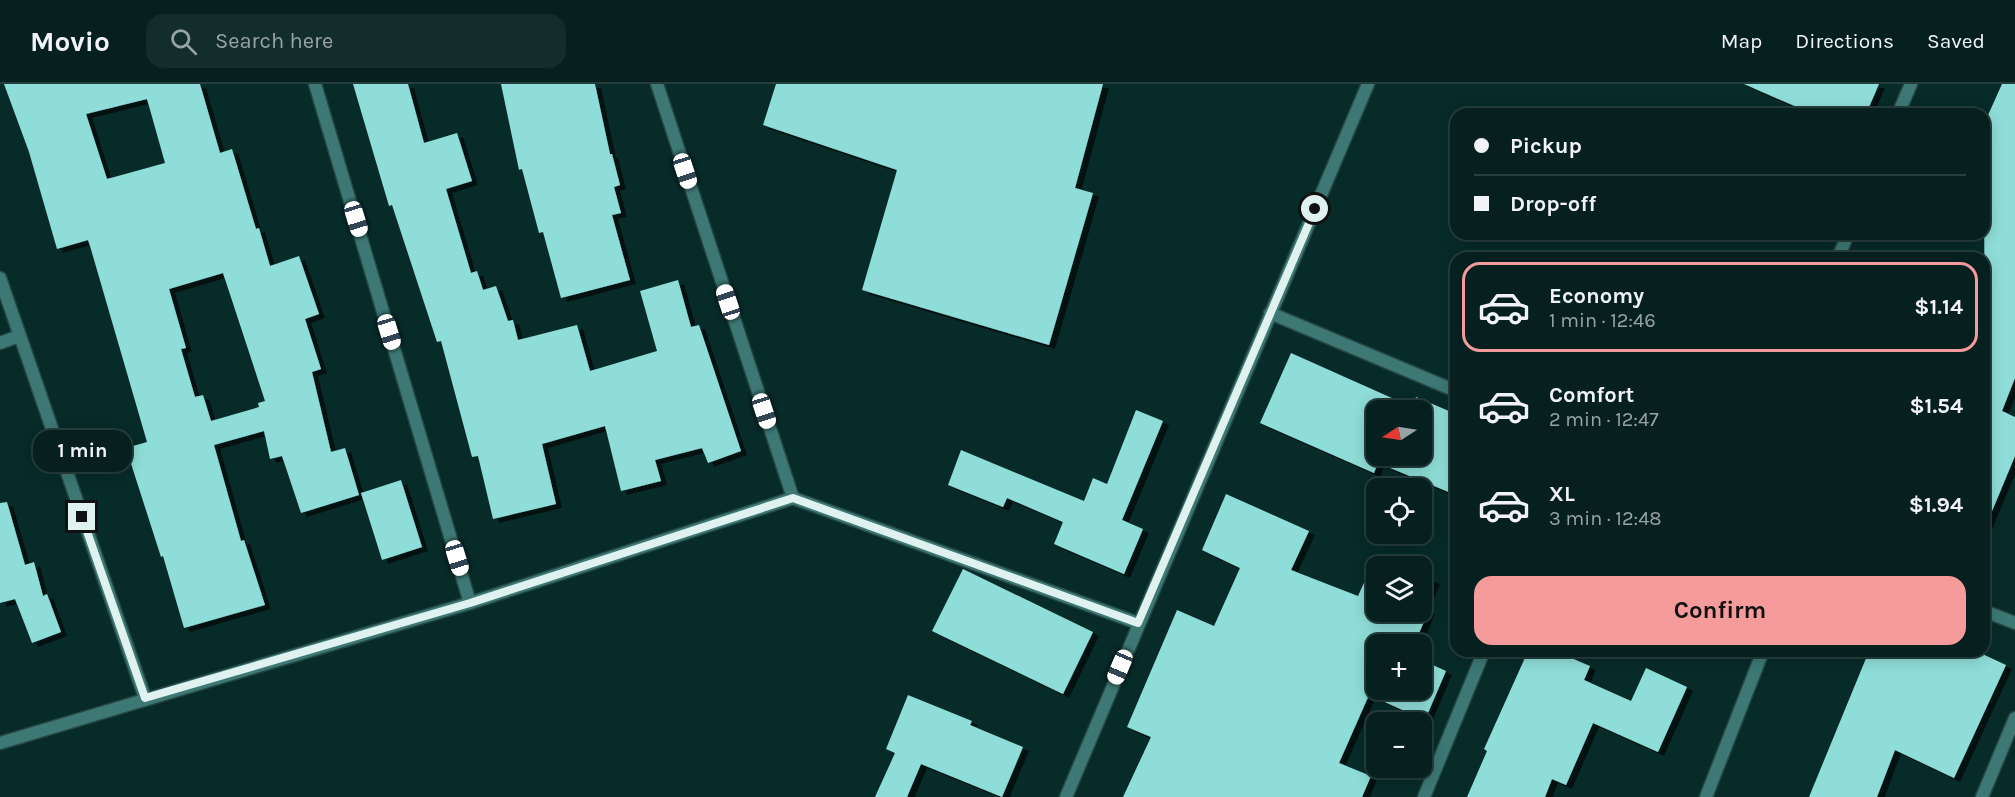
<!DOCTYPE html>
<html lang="en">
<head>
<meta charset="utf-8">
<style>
	body { margin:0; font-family:Karla,sans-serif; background:#132d2c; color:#f1f3f6; height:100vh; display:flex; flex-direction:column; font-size:22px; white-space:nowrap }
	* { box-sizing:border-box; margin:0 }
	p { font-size:20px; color:#97a3a4 }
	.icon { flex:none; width:33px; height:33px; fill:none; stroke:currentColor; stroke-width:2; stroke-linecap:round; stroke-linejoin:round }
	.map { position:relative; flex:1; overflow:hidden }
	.side { position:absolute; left:1450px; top:168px; width:540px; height:405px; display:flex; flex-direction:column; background:#05201f; border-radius:18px; box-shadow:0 3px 15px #0003,0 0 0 2px #263e3d }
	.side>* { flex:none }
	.banner { position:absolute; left:1450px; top:24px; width:540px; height:132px; border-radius:18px; box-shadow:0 3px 15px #0003,0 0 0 2px #263e3d; display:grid; align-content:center; height:132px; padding:0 24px; background:#05201f }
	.needle { width:39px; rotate:258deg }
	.fabs { position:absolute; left:1366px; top:316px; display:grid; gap:12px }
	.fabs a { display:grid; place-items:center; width:66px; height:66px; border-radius:12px; background:#05201f; box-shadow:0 3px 15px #0003,0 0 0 2px #263e3d; font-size:30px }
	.end { position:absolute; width:27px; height:27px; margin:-14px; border:8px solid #dff2f0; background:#111; box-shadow:0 0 0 3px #111 }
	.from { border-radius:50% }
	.bubble { position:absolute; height:42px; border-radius:18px; background:#05201f; box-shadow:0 3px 15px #0003,0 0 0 2px #263e3d; font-size:20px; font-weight:700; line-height:42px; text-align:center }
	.car { position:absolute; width:18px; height:36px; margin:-18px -9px; border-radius:8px; box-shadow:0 0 4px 2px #0007; background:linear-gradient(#fff 24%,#345 0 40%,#fff 0 76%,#345 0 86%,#fff 0) }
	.banner b { display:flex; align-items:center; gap:21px; height:57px; font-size:22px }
	.banner b+b { border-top:2px solid #263e3d }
	.banner i { width:15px; height:15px; background:#f1f3f6 }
	ul { padding:10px 0 0; list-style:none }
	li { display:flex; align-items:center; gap:18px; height:90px; margin:0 12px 9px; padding:0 12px; border:3px solid transparent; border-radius:18px }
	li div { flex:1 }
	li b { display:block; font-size:22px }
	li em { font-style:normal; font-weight:700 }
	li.active { border-color:#f59b9b }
	li>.icon { width:54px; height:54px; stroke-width:1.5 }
	.action { display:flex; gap:12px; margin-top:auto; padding:12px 24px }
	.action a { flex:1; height:69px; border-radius:18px; background:#f59b9b; color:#111; font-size:24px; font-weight:700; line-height:69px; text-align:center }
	header { display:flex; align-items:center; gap:36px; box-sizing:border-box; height:84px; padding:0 30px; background:#05201f; border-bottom:2px solid #263e3d }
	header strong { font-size:28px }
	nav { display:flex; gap:33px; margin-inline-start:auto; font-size:21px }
	.search { width:420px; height:54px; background:#132d2c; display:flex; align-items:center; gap:15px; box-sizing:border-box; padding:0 21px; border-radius:18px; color:#97a3a4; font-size:22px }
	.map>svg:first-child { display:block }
</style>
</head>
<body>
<header>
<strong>Movio</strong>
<div class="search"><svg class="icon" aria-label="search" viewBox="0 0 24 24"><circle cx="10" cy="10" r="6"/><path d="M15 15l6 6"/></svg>Search here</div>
<nav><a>Map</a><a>Directions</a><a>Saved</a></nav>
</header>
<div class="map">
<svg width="2015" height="713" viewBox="0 0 2015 713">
	<defs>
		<filter id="shadow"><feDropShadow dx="6" dy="4" stdDeviation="0" flood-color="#0009"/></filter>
	</defs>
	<rect width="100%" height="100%" fill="#072b29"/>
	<g fill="#8fddd8" fill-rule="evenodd" filter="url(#shadow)">
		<path d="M4,0H200L220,69L232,65L256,145L259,144L270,182L299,172L319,230L305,235L321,285L312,288L331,368L345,364L359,411L301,429L282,372L270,375L264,347L214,361L241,457L244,456L265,521L184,544L163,472L161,473L126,364L147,358L90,162L88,156L57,165L29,68ZM147,15L165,79L107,95L86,30ZM223,189L265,317L258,319L259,323L211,337L203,311L195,313L181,265L186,264L169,205Z"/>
		<polygon points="353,0 408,0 424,59 457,49 472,97 446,105 471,189 477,187 483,206 496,202 508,237 513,236 518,256 577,241 590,287 657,267 640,207 678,196 691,243 699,241 741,367 708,379 702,364 655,376 661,397 621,407 605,342 542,360 556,420 493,435 478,372 472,373 441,257 437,258 392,121 389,122"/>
		<polygon points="501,0 595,0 610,70 612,70 620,101 614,103 621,129 612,131 630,196 561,214 543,148 539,149 522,85 519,86"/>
		<polygon points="776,0 1103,0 1075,104 1093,109 1049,261 862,206 897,86 763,41"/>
		<polygon points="1744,0 1879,0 1866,30 1813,30"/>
		<polygon points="2002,0 2015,0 2015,294 2002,327 2015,333 2015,372 1985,444 1984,40"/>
		<path d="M1291,269L1412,323L1416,313L1456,330V411L1378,379L1374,389L1260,339ZM1377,327H1422V372H1377Z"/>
		<polygon points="1136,326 1163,337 1122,436 1143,445 1124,490 1054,460 1063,438 1007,414 1003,423 948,401 961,366 1084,417 1093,394 1107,400"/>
		<polygon points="401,396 422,463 382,476 361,409"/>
		<polygon points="1226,410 1309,447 1291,486 1358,512 1373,479 1382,483 1377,483 1377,528 1422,528 1422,491 1434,496 1423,523 1429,526 1414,561 1377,561 1377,606 1422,606 1422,576 1446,587 1425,636 1369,611 1339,679 1371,692 1362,713 1123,713 1151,653 1127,643 1177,526 1214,542 1240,484 1202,466"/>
		<polygon points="7,418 25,481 34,478 43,512 47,510 61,548 32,559 15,515 0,519 0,419"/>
		<polygon points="963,485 1093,548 1063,610 932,547"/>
		<polygon points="1528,567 1555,567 1590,582 1584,596 1631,617 1646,584 1687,603 1658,668 1593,639 1566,701 1552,695 1545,713 1467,713 1487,667 1484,665"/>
		<polygon points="1869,567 1976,567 2006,581 1954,694 1895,666 1877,713 1809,713"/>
		<polygon points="908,611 972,637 970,641 1023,663 1002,713 921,680 907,713 875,713 895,669 886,665"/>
	</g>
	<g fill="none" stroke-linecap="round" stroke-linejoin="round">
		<g stroke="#254745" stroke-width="15">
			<g id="minor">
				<polyline points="315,0 470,519"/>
				<polyline points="657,0 793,414 1138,539"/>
				<polyline points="1898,30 1911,0"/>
				<polyline points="1838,174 1848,150"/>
				<polyline points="0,194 145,614"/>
				<polyline points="1270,229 1456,307"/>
				<polyline points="0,259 19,252"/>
				<polyline points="1984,527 2015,539"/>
				<polyline points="0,659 470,519 793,414"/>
				<polyline points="1066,713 1368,0"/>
				<polyline points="1424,713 1484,567"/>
				<polyline points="1706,713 1763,567"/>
				<polyline points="1982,713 2015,634"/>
			</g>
		</g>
		<use href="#minor" stroke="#3d7874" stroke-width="12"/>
	</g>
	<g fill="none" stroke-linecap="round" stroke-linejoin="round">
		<polyline stroke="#dff2f0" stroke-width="8" points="82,433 145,614 470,519 793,414 1138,539 1315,125"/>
	</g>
</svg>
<div class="fabs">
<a><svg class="needle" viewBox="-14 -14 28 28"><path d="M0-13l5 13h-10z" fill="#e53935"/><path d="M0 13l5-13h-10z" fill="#97a3a4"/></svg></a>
<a><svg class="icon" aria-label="locate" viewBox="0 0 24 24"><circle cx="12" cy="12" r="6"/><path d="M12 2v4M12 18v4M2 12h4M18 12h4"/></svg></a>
<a><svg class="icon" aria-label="layers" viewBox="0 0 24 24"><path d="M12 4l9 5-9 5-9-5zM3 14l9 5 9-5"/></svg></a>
<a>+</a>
<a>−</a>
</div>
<i class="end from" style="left:1315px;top:125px"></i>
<i class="end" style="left:82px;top:433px"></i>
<div class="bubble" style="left:33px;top:346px;width:99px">1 min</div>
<i class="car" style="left:685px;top:87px;rotate:162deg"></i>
<i class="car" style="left:356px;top:135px;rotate:163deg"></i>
<i class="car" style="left:728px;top:218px;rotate:342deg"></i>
<i class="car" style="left:389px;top:248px;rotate:163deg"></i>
<i class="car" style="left:764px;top:327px;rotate:162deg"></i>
<i class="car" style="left:457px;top:474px;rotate:163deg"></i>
<i class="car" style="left:1120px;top:583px;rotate:203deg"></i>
<div class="banner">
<b><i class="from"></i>Pickup</b>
<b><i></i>Drop-off</b>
</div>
<section class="side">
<ul>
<li class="active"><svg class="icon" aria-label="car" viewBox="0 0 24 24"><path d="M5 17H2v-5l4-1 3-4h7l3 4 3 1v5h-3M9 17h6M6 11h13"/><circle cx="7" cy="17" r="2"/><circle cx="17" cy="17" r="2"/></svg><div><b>Economy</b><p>1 min · 12:46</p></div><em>$1.14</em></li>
<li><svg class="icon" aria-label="car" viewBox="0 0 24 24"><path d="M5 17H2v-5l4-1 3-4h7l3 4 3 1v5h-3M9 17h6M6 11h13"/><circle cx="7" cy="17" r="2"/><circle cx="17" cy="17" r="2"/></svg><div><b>Comfort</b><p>2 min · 12:47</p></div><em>$1.54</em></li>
<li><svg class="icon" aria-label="car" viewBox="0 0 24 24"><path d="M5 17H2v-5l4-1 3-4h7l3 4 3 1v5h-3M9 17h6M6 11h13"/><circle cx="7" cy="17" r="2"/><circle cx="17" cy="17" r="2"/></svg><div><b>XL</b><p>3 min · 12:48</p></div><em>$1.94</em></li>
</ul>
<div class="action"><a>Confirm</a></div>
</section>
</div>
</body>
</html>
